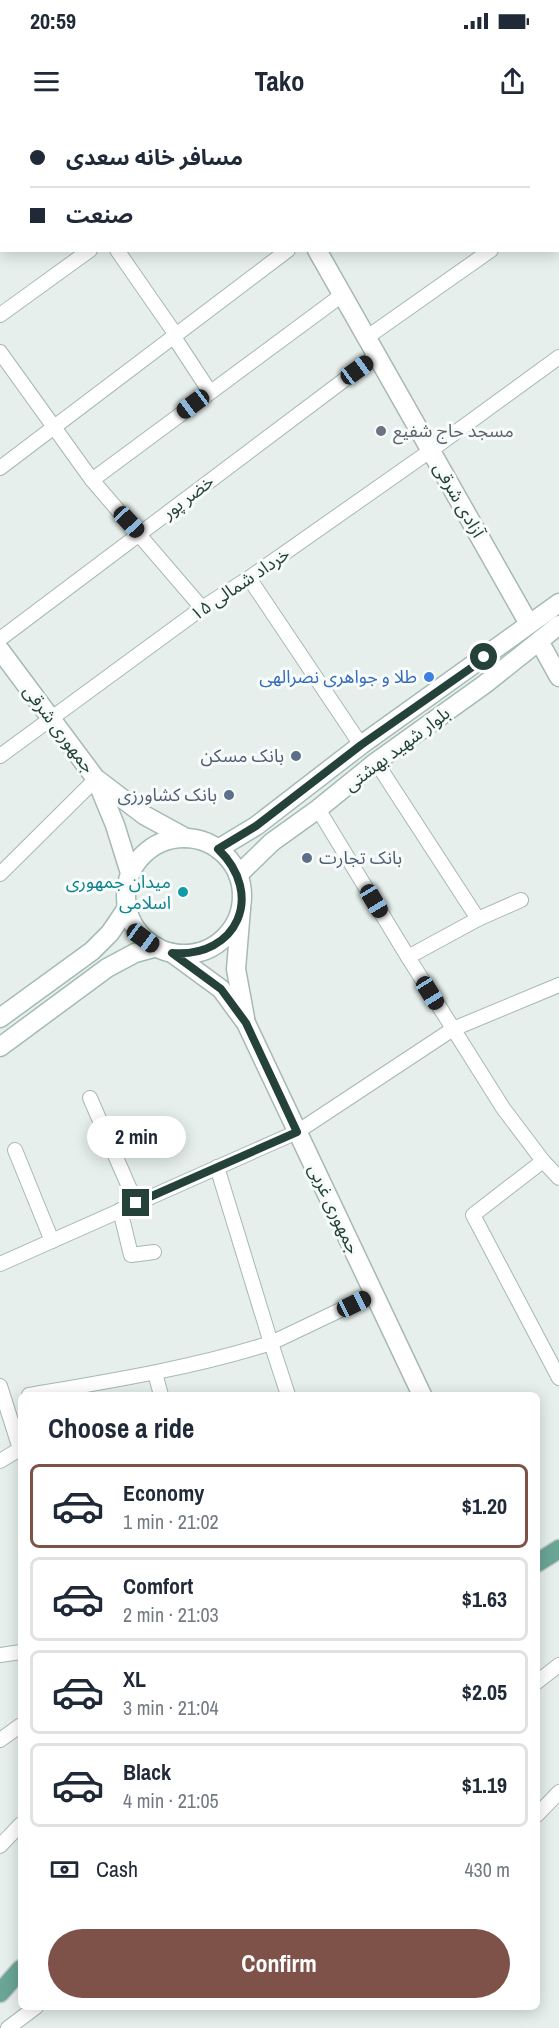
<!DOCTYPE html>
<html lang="en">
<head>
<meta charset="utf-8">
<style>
	body { margin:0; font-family:"Archivo Narrow","Noto Sans Arabic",sans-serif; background:#f6f6f7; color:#1f2937; height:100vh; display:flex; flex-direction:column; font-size:22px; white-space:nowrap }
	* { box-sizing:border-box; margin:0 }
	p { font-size:20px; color:#747a83 }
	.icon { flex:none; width:33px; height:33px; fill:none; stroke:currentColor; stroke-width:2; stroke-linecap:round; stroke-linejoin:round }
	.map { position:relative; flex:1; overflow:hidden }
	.panel { position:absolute; left:18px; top:1272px; width:522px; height:618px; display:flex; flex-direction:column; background:#fff; border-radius:9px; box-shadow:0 3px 15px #0003 }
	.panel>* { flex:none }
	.hud { position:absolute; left:0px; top:0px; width:560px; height:132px; box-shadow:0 3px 15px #0003; display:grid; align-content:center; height:132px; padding:0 30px; background:#fff }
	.end { position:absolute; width:27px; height:27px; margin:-14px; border:8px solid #24423a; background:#fff; box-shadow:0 0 0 3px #fff }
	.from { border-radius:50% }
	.bubble { position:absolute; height:42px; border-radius:21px; background:#fff; box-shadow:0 3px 15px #0003; font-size:20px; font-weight:800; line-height:42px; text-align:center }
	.car { position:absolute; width:18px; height:36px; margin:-18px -9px; border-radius:8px; box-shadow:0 0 4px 2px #0007; background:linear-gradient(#222 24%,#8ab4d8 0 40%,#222 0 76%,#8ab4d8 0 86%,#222 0) }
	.hud b { display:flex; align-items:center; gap:21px; height:57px; font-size:22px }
	.hud b+b { border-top:2px solid #e0e1e3 }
	.hud i { width:15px; height:15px; background:#1f2937 }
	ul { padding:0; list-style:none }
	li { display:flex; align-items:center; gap:18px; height:84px; margin:0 12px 9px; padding:0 18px; border:3px solid #e0e1e3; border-radius:9px }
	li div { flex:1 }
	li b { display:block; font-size:22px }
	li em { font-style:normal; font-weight:800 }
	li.selected { border-color:#7f5249 }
	li>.icon { width:54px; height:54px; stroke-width:1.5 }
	h2 { padding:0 30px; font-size:27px; line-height:72px }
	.pay { display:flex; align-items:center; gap:15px; height:66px; padding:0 30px; font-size:22px }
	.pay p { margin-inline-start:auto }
	.button { display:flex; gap:12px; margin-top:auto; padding:12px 30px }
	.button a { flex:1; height:69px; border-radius:36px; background:#7f5249; color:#fff; font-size:24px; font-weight:800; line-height:69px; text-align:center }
	.status { display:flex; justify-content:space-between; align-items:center; height:42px; padding:0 30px; background:#fff; direction:ltr }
	.status svg { height:16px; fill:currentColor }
	header { display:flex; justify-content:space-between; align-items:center; height:78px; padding:0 30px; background:#fff; font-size:27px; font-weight:800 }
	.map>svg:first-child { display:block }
</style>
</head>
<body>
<div class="status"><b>20:59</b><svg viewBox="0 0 49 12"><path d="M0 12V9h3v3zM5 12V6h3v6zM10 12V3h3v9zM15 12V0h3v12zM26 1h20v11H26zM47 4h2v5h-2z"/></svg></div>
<header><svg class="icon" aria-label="menu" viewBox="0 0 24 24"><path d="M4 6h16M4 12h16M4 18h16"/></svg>Tako<svg class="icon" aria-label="share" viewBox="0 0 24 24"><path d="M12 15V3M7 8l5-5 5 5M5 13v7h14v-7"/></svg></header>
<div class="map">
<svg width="559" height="1908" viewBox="0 0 559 1908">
	<rect width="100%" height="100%" fill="#e6efeb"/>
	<polygon fill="#d4dfda" points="92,0 192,0 193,1 90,1"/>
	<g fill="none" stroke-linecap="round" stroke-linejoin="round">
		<g stroke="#a8b8b2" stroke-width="16">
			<g id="minor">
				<polyline points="499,0 500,2"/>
				<polyline points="298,2 301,0"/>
				<polyline points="519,2 521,0"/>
				<polyline points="558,89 559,90"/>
				<polyline points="117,130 176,215"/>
				<polyline points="0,195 90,130"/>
				<polyline points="174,217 210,272"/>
				<polyline points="366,218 491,130"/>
				<polyline points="0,232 92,360 202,488"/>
				<polyline points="0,348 288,130"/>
				<polyline points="92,360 342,175"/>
				<polyline points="249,458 361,625"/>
				<polyline points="0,519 376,236"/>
				<polyline points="0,636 202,488 249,458 430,331 559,237"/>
				<polyline points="318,689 408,837 478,799 376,642"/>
				<polyline points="0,754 96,659"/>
				<polyline points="478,799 521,780"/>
				<polyline points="408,837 503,988 543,1041"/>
				<polyline points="90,978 136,1083"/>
				<polyline points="15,1030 52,1121"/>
				<polyline points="559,1058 543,1041 473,1095 559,1258"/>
				<polyline points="120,1090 131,1135 154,1132"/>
				<polyline points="0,1144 297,1012 453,909 559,865"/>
				<polyline points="155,1253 161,1275"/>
				<polyline points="0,1266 21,1332"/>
				<path d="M29,1275C110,1261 192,1248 271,1223L217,1047"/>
				<polyline points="288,1275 271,1223 374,1174"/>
				<polyline points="0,1341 20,1329"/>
				<polyline points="0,1535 21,1532"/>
				<polyline points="537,1562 559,1545"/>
				<polyline points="0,1620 21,1605"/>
				<polyline points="537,1695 559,1672"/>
				<polyline points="0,1726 21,1704"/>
				<polyline points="8,1908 36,1887"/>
			</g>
		</g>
		<g stroke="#a8b8b2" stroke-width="21">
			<g id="tertiary">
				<polyline points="242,0 242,2"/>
				<polyline points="317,130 529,504"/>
				<polyline points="539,521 559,557"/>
				<polyline points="0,530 96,659 115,705 130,753"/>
				<polyline points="98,660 144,695 186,718"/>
				<polyline points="241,789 236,849 245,898"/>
				<polyline points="172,833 221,869 246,903 422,1275"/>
			</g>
		</g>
		<g stroke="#a4bbb3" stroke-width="21">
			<g id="secondary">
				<polyline points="17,2 19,0"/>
				<polyline points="54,2 56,0"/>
				<polyline points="0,13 2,12"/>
				<polyline points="0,41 2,39"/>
				<circle cx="184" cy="776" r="58"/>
				<polyline points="218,729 256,706 361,625 559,483"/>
				<polyline points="238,755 272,722 318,689 376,642 485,564 559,505"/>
				<polyline points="0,898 92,831 110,813 127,788"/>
				<polyline points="0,927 107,848 135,833 157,827"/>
			</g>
		</g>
		<g stroke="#c2cac8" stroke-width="21">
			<g id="primary">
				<polyline points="537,1443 559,1429"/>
				<polyline points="0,1873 21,1849"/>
			</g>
		</g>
		<use href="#minor" stroke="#fff" stroke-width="14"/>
		<use href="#tertiary" stroke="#fff" stroke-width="18"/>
		<use href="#secondary" stroke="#fff" stroke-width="18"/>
		<use href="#primary" stroke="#6aa596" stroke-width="18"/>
	</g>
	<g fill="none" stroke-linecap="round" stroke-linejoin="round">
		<path stroke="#24423a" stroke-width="8" d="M136,1083L297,1012L246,903L221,869L172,833C238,838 265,774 218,729L256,706L361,625L471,548L484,537"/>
	</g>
	<circle fill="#6b7280" stroke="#f7fbf9" stroke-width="2" cx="381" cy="311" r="6"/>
	<circle fill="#3f7fe0" stroke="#f7fbf9" stroke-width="2" cx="429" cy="557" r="6"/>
	<g fill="#5c6f8a" stroke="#f7fbf9" stroke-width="2">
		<circle cx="296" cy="636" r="6"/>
		<circle cx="229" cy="675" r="6"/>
		<circle cx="307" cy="738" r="6"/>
	</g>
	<circle fill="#0f9aa8" stroke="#f7fbf9" stroke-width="2" cx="183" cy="772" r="6"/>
	<g text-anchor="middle" stroke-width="6" stroke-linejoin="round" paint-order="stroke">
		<g font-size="18" fill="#5b616d" stroke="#f7fbf9" text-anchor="start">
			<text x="393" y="317">مسجد حاج شفیع</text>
		</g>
		<g font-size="18" fill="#24423a" stroke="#f7fbf9">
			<text transform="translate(188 377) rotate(-37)" y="6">خضر پور</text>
			<text transform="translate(459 380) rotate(60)" y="6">آزادی شرقی</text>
			<text transform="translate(240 464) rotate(-34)" y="6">۱۵ خرداد شمالی</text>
			<text transform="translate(59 609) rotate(53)" y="6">جمهوری شرقی</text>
			<text transform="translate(397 629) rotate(-37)" y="6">بلوار شهید بهشتی</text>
			<text transform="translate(334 1089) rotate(65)" y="6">جمهوری غربی</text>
		</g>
		<g font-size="18" fill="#366cbe" stroke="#f7fbf9" text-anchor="end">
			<text x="417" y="563">طلا و جواهری نصرالهی</text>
		</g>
		<g font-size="18" fill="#4e5e75" stroke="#f7fbf9" text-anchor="end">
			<text x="284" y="642">بانک مسکن</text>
			<text x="217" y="681">بانک کشاورزی</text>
			<text x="319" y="744" text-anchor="start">بانک تجارت</text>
		</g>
		<g font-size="18" fill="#0d838f" stroke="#f7fbf9" text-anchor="end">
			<text x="171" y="768">میدان جمهوری<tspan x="171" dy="21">اسلامی</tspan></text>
		</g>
	</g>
</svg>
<i class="end from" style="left:484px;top:537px"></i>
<i class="end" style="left:136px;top:1083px"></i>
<div class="bubble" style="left:87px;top:996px;width:99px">2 min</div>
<i class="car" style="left:357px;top:250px;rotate:54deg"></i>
<i class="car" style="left:193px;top:284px;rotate:233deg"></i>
<i class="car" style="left:129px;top:402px;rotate:137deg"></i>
<i class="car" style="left:374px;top:781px;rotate:149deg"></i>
<i class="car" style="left:143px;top:818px;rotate:126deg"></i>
<i class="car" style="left:430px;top:873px;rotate:148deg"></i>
<i class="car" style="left:354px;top:1184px;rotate:64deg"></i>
<div class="hud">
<b><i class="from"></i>مسافر خانه سعدی</b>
<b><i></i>صنعت</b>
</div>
<section class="panel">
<h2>Choose a ride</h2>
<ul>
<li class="selected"><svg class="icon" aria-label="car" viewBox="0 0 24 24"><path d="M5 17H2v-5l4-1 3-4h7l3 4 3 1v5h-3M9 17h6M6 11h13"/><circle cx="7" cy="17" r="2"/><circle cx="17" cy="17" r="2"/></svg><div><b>Economy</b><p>1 min · 21:02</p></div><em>$1.20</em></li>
<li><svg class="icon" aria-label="car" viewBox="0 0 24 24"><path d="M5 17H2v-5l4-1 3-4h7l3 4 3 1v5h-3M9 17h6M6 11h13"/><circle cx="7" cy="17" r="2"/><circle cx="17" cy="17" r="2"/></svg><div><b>Comfort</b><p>2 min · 21:03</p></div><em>$1.63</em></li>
<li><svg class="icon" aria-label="car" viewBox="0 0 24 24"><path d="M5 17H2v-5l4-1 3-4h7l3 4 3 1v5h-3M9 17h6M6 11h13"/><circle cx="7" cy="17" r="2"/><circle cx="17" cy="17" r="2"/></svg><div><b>XL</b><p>3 min · 21:04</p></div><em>$2.05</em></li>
<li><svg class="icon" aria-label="car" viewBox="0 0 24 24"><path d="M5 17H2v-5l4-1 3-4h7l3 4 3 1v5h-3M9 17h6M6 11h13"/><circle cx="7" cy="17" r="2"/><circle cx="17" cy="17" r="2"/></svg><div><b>Black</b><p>4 min · 21:05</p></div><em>$1.19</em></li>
</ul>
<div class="pay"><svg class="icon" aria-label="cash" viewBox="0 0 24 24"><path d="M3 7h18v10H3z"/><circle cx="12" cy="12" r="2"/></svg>Cash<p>430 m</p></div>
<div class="button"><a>Confirm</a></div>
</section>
</div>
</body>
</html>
